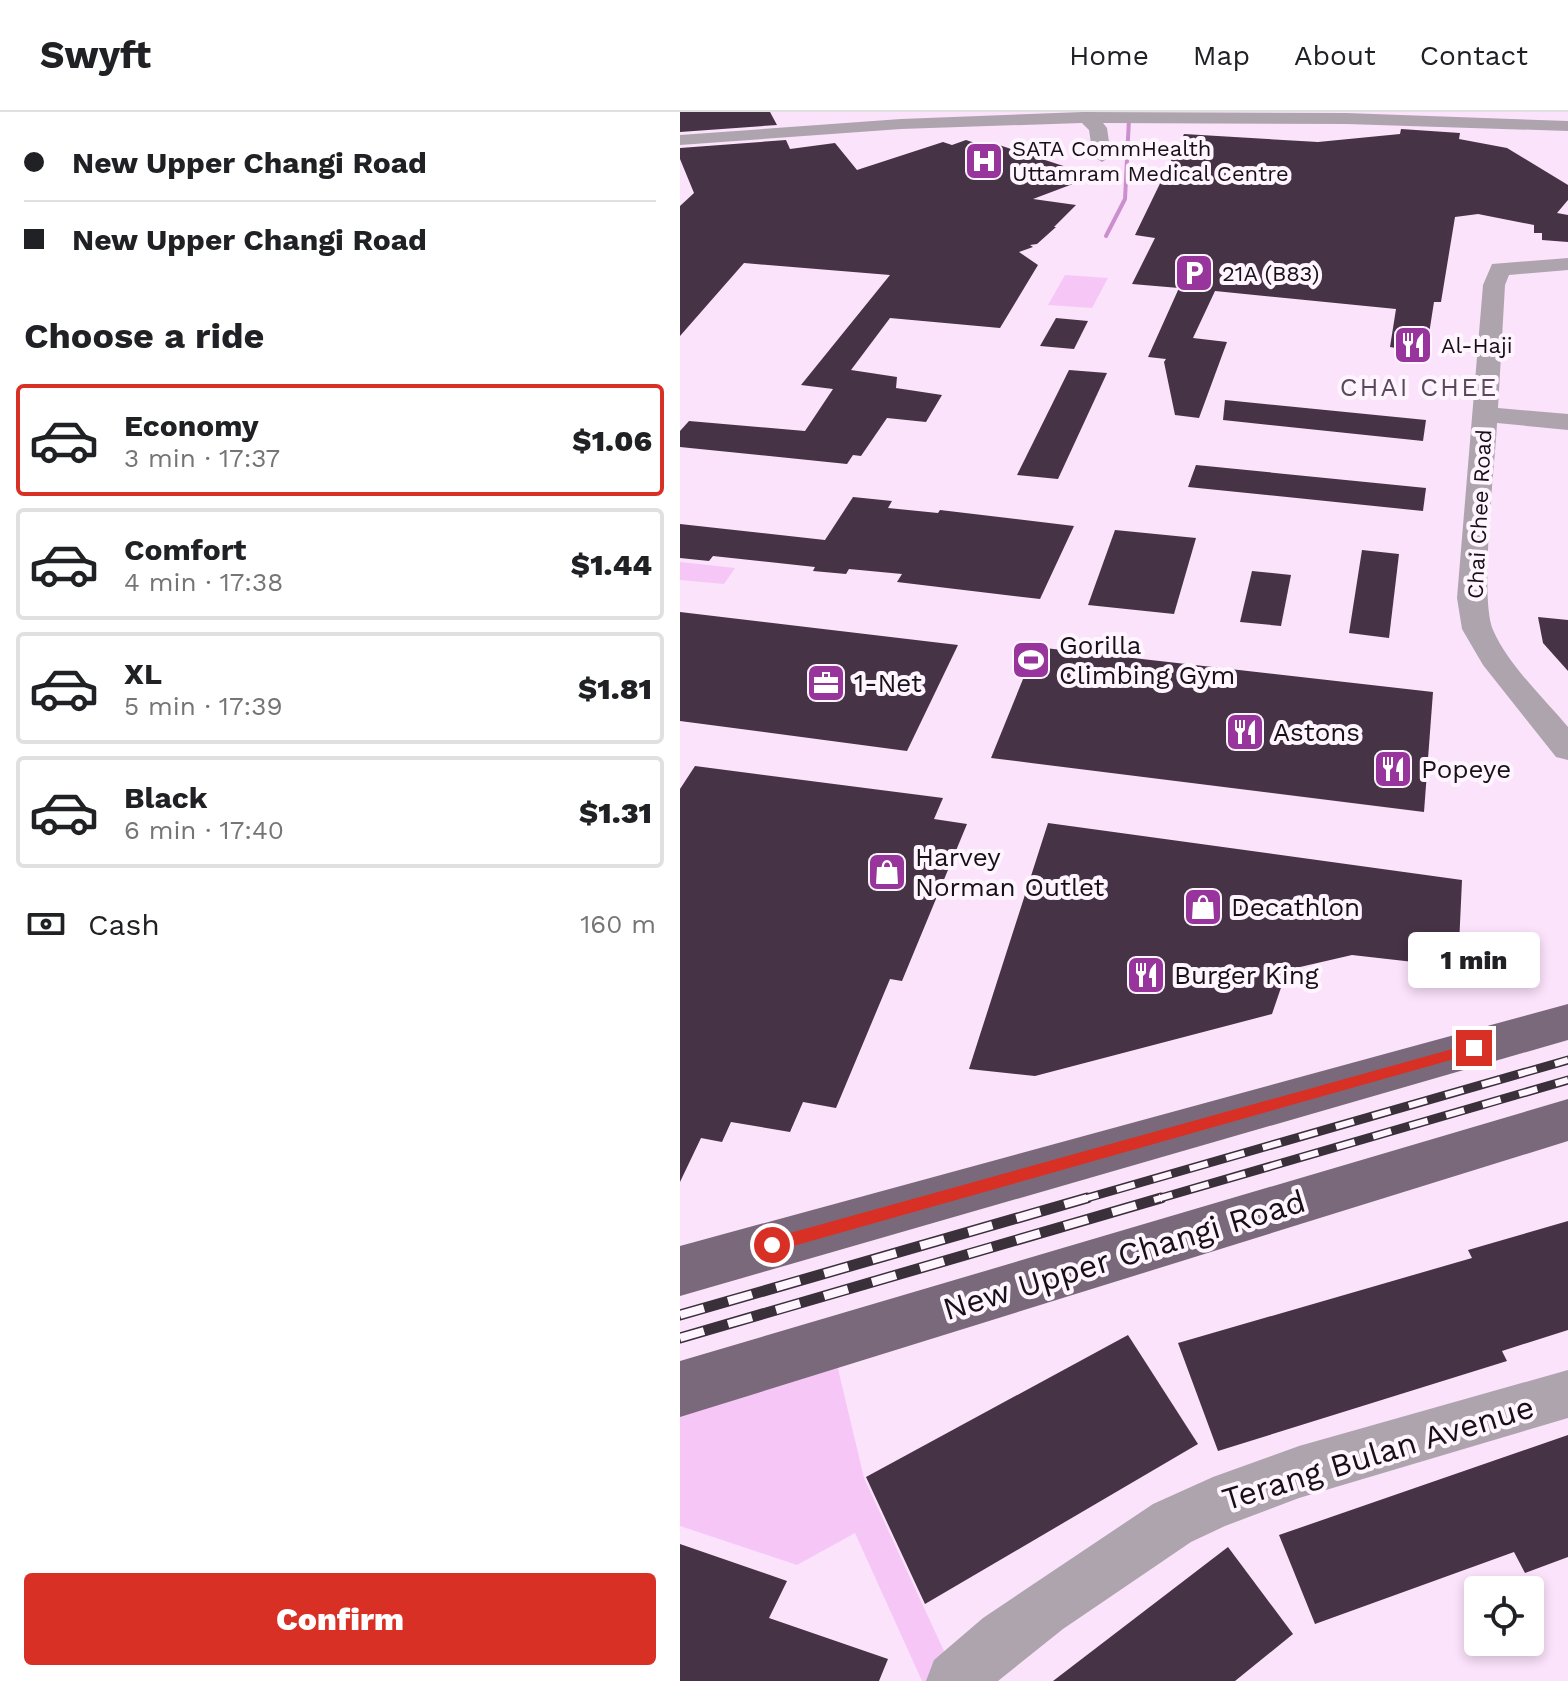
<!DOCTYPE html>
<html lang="en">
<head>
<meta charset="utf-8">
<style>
	body { margin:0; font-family:"Work Sans",sans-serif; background:#f6f6f6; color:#202124; height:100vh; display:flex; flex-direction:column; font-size:30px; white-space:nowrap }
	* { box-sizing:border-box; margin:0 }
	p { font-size:26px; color:#757577 }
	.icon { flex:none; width:44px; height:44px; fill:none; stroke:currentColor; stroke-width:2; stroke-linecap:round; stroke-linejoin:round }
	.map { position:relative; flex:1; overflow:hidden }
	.side { display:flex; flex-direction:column; background:#fff; width:680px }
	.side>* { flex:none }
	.guide { display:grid; align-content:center; height:176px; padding:0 24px; background:#fff }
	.controls { position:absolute; left:784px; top:1464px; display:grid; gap:16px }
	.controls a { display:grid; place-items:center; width:80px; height:80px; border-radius:8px; background:#fff; box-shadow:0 4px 12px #0003; font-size:40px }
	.end { position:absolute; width:36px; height:36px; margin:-18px; border:10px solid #d93025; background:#fff; box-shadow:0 0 0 4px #fff }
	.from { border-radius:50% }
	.bubble { position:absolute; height:56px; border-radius:8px; background:#fff; box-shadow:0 4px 12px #0003; font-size:26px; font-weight:800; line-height:56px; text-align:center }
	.guide b { display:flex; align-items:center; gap:28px; height:76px; font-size:30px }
	.guide b+b { border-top:2px solid #e0e0e0 }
	.guide i { width:20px; height:20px; background:#202124 }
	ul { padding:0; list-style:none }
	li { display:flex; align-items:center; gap:24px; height:112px; margin:0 16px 12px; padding:0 8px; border:4px solid #e0e0e0; border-radius:8px }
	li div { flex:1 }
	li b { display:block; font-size:30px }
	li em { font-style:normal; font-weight:800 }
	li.current { border-color:#d93025 }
	li>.icon { width:72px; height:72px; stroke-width:1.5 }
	h2 { padding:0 24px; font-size:36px; line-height:96px }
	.pay { display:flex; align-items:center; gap:20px; height:88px; padding:0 24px; font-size:30px }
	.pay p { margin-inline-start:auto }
	.cta { display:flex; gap:16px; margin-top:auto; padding:16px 24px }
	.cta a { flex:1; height:92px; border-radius:8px; background:#d93025; color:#fff; font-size:32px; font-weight:800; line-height:92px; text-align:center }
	header { display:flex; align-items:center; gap:48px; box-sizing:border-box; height:112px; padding:0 40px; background:#fff; border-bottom:2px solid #e0e0e0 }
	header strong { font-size:38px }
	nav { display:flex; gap:44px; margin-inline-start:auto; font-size:28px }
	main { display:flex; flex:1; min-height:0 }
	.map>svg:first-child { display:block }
</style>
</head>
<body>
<header>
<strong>Swyft</strong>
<nav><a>Home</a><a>Map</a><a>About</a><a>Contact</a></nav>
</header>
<main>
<section class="side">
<div class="guide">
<b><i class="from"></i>New Upper Changi Road</b>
<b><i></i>New Upper Changi Road</b>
</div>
<h2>Choose a ride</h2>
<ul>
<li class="current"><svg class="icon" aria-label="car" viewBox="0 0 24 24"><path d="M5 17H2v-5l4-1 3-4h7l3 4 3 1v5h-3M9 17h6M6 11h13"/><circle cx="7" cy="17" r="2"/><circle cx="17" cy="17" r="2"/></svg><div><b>Economy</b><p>3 min · 17:37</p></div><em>$1.06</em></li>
<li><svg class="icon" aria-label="car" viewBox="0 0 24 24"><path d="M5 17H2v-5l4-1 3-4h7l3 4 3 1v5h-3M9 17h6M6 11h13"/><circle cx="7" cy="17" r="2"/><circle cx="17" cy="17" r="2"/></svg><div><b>Comfort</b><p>4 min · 17:38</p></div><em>$1.44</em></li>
<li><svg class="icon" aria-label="car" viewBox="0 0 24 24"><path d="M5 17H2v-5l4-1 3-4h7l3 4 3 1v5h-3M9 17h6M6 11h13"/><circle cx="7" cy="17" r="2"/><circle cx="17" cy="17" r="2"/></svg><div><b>XL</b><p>5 min · 17:39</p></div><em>$1.81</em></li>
<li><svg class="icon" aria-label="car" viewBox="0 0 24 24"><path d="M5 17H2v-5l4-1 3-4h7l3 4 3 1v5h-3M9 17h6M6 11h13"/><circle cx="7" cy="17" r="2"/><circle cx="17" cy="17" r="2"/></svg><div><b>Black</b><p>6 min · 17:40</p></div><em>$1.31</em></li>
</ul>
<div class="pay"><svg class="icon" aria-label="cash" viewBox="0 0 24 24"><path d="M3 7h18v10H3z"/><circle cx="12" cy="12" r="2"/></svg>Cash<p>160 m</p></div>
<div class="cta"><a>Confirm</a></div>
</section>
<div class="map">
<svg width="888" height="1569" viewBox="0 0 888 1569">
	<rect width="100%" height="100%" fill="#fbe3fb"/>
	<g fill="#f6c7f6">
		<polygon points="385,163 428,166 412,196 368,193"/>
		<polygon points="0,450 55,456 44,472 0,468"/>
		<polygon points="155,1244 184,1366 270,1552 254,1569 242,1569 175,1421 117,1453 0,1414 0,1293"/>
	</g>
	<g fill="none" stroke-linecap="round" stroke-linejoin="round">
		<polyline stroke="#cc8fce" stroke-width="4" points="426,124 445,87 449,7"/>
	</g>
	<g fill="#463346">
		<polygon points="0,0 90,0 97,13 0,20"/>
		<polygon points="721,17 780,21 779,27 827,36 888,73 888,88 877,101 888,103 888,130 862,128 862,121 854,121 854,113 798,102 775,105 761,190 754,190 746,241 710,235 716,197 535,179 513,226 547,230 519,306 495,303 484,250 486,247 468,245 499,176 452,172 475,126 455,123 504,22 638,30 720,22"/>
		<polygon points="106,28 110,37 155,31 177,58 263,30 272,33 286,28 313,37 313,31 414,64 353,87 396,93 374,115 376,115 357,132 350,133 353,135 339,140 358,153 320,216 210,206 171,258 217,265 216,276 262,283 246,310 207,306 181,344 173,343 167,352 0,335 0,319 9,309 125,319 153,277 121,273 210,163 64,151 0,224 0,94 14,81 0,47 0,36"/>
		<polygon points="376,206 408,209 394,237 360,234"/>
		<polygon points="389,258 427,261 378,367 337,363"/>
		<polygon points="545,288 746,308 743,329 543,308"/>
		<polygon points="516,353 746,376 743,399 508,375"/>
		<polygon points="173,385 212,389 208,396 258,401 260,398 394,414 360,487 217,470 222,462 169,457 166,462 133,459 135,455 33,444 29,449 0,446 0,412 145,428"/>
		<polygon points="435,418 516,426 494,502 408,493"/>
		<polygon points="682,438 719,442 709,526 669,521"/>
		<polygon points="572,459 611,463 601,514 560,510"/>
		<polygon points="0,500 278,533 227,639 0,609"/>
		<polygon points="858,505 888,508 888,559 863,531"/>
		<polygon points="356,535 753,580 744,700 311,646"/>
		<polygon points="15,654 263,686 254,707 287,712 222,869 210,867 156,996 123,990 110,1020 51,1010 42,1030 21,1026 0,1070 0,677"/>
		<polygon points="368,711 782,768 778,855 672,843 607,858 592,902 355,964 289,957"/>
		<polygon points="888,1109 888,1218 822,1239 827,1249 538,1339 498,1231 792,1146 788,1138"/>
		<polygon points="448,1223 518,1332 245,1492 186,1365"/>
		<polygon points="888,1323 888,1445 845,1461 834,1440 635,1512 599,1423"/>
		<polygon points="0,1432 107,1469 89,1506 208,1547 199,1569 0,1569"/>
		<polygon points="548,1435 613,1522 555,1569 373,1569"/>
	</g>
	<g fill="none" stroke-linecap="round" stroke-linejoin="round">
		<g fill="#aea4ae" fill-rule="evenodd">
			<polygon points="403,0 666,1 888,9 888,19 666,12 423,11 427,16 431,44 422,50 413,44 409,18 402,11 221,17 0,33 0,23 221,7"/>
			<path d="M888,146V158L829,163L825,173L818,296L888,302V318L817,311C815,354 799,485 813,518C829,554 863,585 888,615V648L876,645L803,553L782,517L777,486L803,173L812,152Z"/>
			<polygon points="888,1258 888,1306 619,1386 545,1414 511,1430 383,1517 318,1569 246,1569 254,1548 303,1506 473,1392 533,1365 619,1334"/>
		</g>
		<g fill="#7a697b" fill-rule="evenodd">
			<polygon points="888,892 888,928 0,1184 0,1134"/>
			<polygon points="888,987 888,1029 0,1305 0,1249"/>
		</g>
		<g stroke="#3a303a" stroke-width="9">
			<g id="rail-far1">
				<polyline points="400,1088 888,948"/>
				<polyline points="474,1088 888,968"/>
			</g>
		</g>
		<g stroke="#3a303a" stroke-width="11">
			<g id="rail">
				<polyline points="0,1203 407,1086"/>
				<polyline points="0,1226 481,1086"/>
			</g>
		</g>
		<use href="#rail-far1" stroke="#fff5ff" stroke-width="6" stroke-dasharray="19" stroke-linecap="butt"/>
		<use href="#rail" stroke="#fff5ff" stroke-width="8" stroke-dasharray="25" stroke-linecap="butt"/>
	</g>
	<polygon fill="#d93025" points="794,931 799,932 799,940 92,1140 84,1133 92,1126"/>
	<defs>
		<g id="hospital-square" transform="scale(2)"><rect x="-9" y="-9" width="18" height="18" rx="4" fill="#98359c" stroke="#fff5ff"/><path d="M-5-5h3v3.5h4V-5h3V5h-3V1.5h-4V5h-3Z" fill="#fff"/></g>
		<g id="parking-square" transform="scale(2)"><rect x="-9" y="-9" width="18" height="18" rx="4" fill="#98359c" stroke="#fff5ff"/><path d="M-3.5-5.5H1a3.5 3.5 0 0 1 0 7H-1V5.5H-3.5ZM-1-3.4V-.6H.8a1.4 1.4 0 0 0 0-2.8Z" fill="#fff"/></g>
		<g id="restaurant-square" transform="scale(2)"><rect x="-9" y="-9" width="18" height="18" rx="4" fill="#98359c" stroke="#fff5ff"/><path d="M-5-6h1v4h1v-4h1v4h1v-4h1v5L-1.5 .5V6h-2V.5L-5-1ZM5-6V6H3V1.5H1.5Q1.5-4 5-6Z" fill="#fff"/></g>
		<g id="stadium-square" transform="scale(2)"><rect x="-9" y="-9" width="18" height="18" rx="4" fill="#98359c" stroke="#fff5ff"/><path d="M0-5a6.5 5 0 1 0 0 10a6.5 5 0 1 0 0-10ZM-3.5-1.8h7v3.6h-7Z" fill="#fff"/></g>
		<g id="office-square" transform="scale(2)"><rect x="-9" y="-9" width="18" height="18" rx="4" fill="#98359c" stroke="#fff5ff"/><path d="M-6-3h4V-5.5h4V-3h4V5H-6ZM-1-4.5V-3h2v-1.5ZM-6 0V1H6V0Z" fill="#fff"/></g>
		<g id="shop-square" transform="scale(2)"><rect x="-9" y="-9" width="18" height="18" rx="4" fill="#98359c" stroke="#fff5ff"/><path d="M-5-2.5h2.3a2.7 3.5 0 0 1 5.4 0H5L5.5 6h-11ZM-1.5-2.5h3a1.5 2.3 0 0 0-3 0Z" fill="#fff"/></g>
	</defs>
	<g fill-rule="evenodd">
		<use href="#hospital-square" x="304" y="49"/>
		<use href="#parking-square" x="514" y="161"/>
		<use href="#restaurant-square" x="733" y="233"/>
		<use href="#stadium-square" x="351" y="548"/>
		<use href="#office-square" x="146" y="571"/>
		<use href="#restaurant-square" x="565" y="620"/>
		<use href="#restaurant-square" x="713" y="657"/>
		<use href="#shop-square" x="207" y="760"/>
		<use href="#shop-square" x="523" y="795"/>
		<use href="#restaurant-square" x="466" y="863"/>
	</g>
	<g text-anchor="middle" stroke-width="8" stroke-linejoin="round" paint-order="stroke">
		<g font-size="22" fill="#181018" stroke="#fff5ff" text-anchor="start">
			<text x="332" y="44">SATA CommHealth<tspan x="332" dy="25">Uttamram Medical Centre</tspan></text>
			<text x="542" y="169">21A (B83)</text>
			<text x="761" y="241">Al-Haji</text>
		</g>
		<g font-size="22" fill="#181018" stroke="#fff5ff">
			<text transform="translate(799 402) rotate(-87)" y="8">Chai Chee Road</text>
		</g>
		<g font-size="26" letter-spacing="2" fill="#5c485c" stroke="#fff5ff">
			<text x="739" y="284">CHAI CHEE</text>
		</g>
		<g font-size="26" fill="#181018" stroke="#fff5ff" text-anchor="start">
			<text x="379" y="542">Gorilla<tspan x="379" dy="30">Climbing Gym</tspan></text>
			<text x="174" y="580">1-Net</text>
			<text x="593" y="629">Astons</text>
			<text x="741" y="666">Popeye</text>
			<text x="235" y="754">Harvey<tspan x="235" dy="30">Norman Outlet</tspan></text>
			<text x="551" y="804">Decathlon</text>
			<text x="494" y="872">Burger King</text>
		</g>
		<g font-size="32" fill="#181018" stroke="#fff5ff">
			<text transform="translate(444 1143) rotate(-17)" y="11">New Upper Changi Road</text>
			<text transform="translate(698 1341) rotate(-17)" y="11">Terang Bulan Avenue</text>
		</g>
	</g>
</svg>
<div class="controls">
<a><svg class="icon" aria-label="locate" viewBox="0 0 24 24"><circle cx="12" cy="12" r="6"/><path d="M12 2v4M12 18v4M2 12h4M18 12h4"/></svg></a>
</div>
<i class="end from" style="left:92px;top:1133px"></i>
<i class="end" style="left:794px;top:936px"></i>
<div class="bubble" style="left:728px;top:820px;width:132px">1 min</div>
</div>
</main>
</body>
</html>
